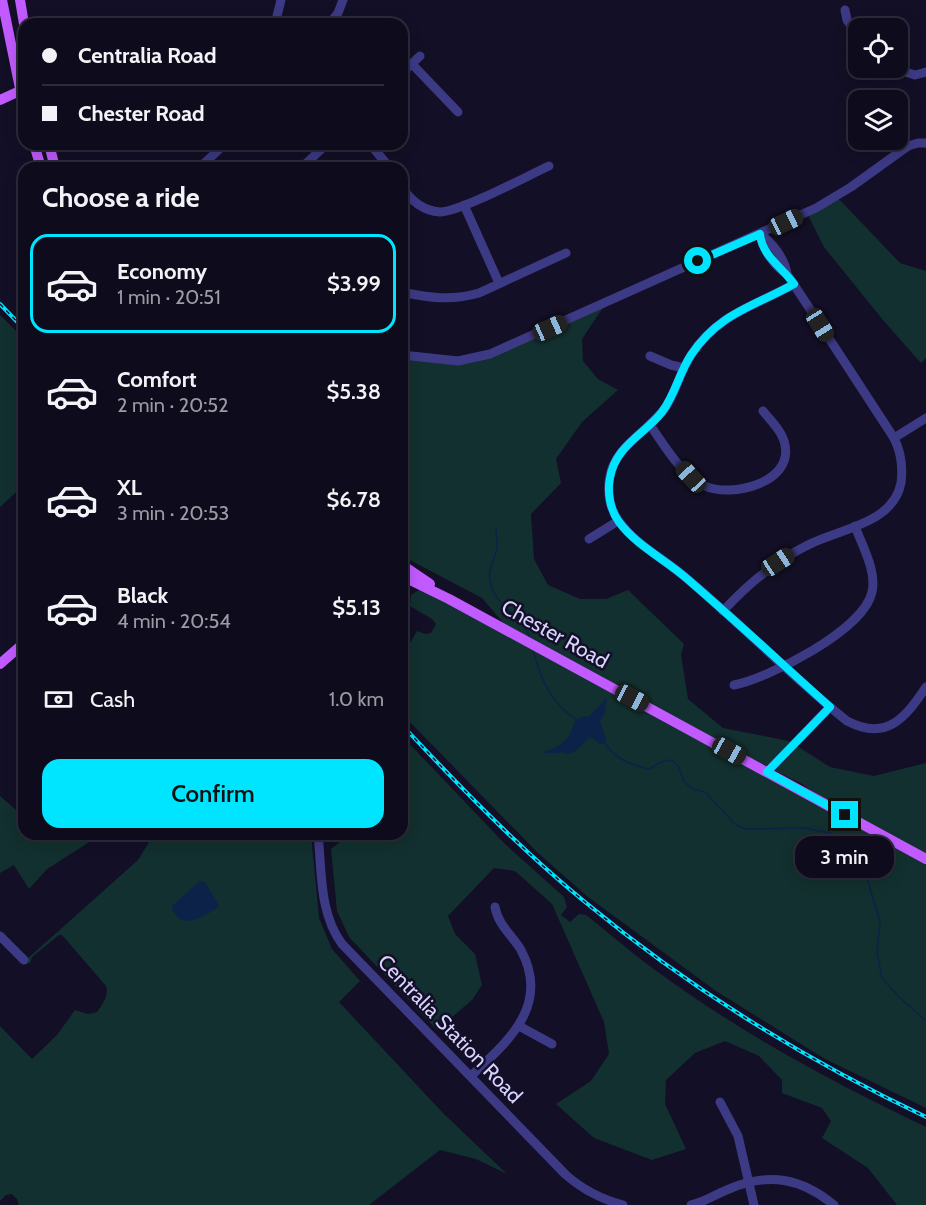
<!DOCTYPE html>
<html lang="en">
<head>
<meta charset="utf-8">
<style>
	body { margin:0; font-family:Cabin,sans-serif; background:#1c1929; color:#f1f3f6; height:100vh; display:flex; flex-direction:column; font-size:22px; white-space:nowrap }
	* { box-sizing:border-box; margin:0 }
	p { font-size:20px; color:#9b9ba3 }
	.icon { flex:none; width:33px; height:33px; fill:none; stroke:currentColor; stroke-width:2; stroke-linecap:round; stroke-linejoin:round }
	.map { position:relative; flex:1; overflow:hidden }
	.details { position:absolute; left:18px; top:162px; width:390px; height:678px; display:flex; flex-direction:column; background:#0e0b1c; border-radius:18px; box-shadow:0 3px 15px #0003,0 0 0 2px #2e2b3b }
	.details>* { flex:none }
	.top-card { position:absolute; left:18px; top:18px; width:390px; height:132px; border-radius:18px; box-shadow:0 3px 15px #0003,0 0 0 2px #2e2b3b; display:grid; align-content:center; height:132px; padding:0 24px; background:#0e0b1c }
	.buttons { position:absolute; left:848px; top:18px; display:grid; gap:12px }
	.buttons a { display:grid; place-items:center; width:60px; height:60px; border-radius:12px; background:#0e0b1c; box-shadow:0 3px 15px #0003,0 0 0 2px #2e2b3b; font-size:30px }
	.end { position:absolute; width:27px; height:27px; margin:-14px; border:8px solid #00e5ff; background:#111; box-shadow:0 0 0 3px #111 }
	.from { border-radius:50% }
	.bubble { position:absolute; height:42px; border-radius:18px; background:#0e0b1c; box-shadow:0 3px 15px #0003,0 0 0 2px #2e2b3b; font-size:20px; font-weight:600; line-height:42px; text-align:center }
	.car { position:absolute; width:18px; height:36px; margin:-18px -9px; border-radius:8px; box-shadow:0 0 4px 2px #0007; background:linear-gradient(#222 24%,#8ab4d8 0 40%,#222 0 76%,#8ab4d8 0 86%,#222 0) }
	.top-card b { display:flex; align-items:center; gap:21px; height:57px; font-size:22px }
	.top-card b+b { border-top:2px solid #2e2b3b }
	.top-card i { width:15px; height:15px; background:#f1f3f6 }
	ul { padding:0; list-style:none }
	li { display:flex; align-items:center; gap:18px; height:99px; margin:0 12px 9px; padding:0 12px; border:3px solid transparent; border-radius:18px }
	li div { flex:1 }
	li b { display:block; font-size:22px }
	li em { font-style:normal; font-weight:600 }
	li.selected { border-color:#00e5ff }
	li>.icon { width:54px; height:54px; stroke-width:1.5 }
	h2 { padding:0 24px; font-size:27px; line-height:72px }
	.pay { display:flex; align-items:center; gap:15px; height:66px; padding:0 24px; font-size:22px }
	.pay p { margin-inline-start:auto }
	.action { display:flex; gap:12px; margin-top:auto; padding:12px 24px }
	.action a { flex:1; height:69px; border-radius:18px; background:#00e5ff; color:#111; font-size:24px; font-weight:600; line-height:69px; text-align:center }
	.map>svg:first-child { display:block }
</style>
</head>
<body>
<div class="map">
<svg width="926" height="1205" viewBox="0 0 926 1205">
	<rect width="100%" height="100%" fill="#130f26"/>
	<g fill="#12302f">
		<polygon points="837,197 900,263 926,271 926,358 921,363 883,320 824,247 807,213"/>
		<path d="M604,306L582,339L583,361L598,379L618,390L582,422L556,459L561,483L531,514L534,559L548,585L580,599H606L628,590L684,644L681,655L688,699L723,728L789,741L830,767L874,776L926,763V855L823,799L802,784L752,759L505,625L482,598L402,556V467L409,456L405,442L402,438V358C431,361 452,369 482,360Z"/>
		<polygon points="0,315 24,339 24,485 0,507"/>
		<polygon points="419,590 423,590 926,862 926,1108 825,1059 716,991 588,897 538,853 402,714 402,642 404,641 410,643 417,631 425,634 431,633 436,624 432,619 410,606 411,595"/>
		<path d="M402,736L505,844L564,897L567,907L561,915L570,922L579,914L586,915C614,937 640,960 669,980C750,1038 836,1084 926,1127V1205H897L868,1168L822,1138L831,1121L822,1108L782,1093V1080L759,1056L725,1041L695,1053L666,1080L665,1104L686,1149L652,1160L594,1138L556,1104L591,1081L609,1054L604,1022L552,904L515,871L494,868L448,916L455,934L475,954L482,985L472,1000L437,1030L349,937L337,911L331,849L350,834H402Z"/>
		<polygon points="0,796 24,817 24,834 45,834 54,842 73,840 79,834 102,834 47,869 29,889 14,865 0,873"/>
		<path d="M154,834H311L319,918L332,949L360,981L339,1002L443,1113L507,1174L476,1159L440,1150L369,1205H19L17,1199L12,1194L6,1195L0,1201V1026L32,1059L57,1035L75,1010L88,1014L97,1012C103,1003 109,996 106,986L62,935H59L32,957L30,964L26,960L138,860Z"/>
	</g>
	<g fill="#0c2248">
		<path d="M607,698L605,713L600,721L606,739L605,743L600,744L592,738L588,739L576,751L567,754C559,750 552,756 543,752C553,749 561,746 568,737C577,724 569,718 589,716Z"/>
		<path d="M200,881L205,882L217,902L219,907C203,916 183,932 172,909L173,905Z"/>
	</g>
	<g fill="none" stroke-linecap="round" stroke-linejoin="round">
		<g stroke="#0c2248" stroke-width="1.5">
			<path d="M496,528C496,534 498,541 497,547C495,564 485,568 492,588C499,607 525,621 529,636"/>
			<path d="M533,651C541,678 551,705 576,719"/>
			<path d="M605,743C615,759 631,765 649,769L661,762L671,760L678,765L684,782L693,789L705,792L735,824L745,829L805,828L830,833L847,843L864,868L880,922L877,952L882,978L897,995L926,1021"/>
		</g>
		<g stroke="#3d3a85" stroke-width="9">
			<polyline points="845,10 847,20 858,35"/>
			<polyline points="275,24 281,0"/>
			<polyline points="329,24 338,13 343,0"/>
			<polyline points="412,64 458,112"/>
			<polyline points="893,68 915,75 926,72"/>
			<polyline points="402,73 420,56"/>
			<polyline points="370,144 390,168"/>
			<polyline points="199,168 225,144"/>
			<polyline points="301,168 327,144"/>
			<path d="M402,188C412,201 423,211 440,212C460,212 527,176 549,166"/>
			<polyline points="464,205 499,283"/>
			<path d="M760,234C762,248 774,267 787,274"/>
			<path d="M794,284C753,307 719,313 691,355C680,372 676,392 665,408C646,434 612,447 609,482C608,496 611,511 619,521C636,545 663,558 685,577C740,623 791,676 847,721C887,742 906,717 926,687"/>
			<path d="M402,292C429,298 452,301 479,293L566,253"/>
			<polyline points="402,355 458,361 490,354 816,208 851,187 908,146 918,143 926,143"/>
			<polyline points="650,356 671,365 684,368"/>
			<path d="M650,425C665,446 681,475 705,486C731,498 793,483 785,445C783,432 771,421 763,411"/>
			<polyline points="894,438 926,418"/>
			<polyline points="589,539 618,521"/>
			<path d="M723,611C747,585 774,562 806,546C837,529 893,525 901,483C903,468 901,452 894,438L787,274C785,259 772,242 760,234"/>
			<path d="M734,685C769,678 864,630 872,592C877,571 862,546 855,526"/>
			<polyline points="767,772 830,707"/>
			<path d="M318,834C322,871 319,913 342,944L566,1175C583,1190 601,1199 623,1205"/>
			<polyline points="0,936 24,960"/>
			<polyline points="519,1026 552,1044"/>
			<path d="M471,1076C507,1042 551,1006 521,950C512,935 498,925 495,907"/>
			<polyline points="720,1102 738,1136 754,1205"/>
			<path d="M691,1205C705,1202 716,1194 729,1189C769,1172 801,1178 834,1205"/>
		</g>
		<g stroke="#c25bff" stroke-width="10">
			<polyline points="2,0 24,108"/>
			<polyline points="20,0 24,24"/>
			<polyline points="0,100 24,89"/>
			<polyline points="34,144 41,168"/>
			<polyline points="49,144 55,168"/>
			<polyline points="402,565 430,584"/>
			<polyline points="402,576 449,599 926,859"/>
			<polyline points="0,664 24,643"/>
		</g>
		<g stroke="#00e5ff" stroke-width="4">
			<g id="rail">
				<polyline points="0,304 24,329"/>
				<path d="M402,725C460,787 519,848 585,902C689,988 804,1059 926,1117"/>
			</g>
		</g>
		<use href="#rail" stroke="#130f26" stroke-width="1.5" stroke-dasharray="4.5" stroke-linecap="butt"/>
	</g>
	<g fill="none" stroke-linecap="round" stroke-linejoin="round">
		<path stroke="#00e5ff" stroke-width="8" d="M698,261L760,234C762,256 782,267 794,284C753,307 719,313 691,355C679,373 675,395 662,412C644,435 615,446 610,478C607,492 610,510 619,522C636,545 663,558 685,577C734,619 782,664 830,707L767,772L845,815"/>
	</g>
	<g text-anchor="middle" stroke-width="5" stroke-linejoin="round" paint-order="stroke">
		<g font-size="21" fill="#d9d4ff" stroke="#130f26">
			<text transform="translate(555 634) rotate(29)" y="7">Chester Road</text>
			<text transform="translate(450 1029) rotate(46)" y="7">Centralia Station Road</text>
		</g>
	</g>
</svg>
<div class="buttons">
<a><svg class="icon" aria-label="locate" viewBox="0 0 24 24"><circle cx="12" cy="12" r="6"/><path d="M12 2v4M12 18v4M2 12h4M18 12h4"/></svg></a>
<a><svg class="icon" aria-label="layers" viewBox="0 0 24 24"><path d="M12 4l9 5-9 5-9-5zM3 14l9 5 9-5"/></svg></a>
</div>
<i class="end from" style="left:698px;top:261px"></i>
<i class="end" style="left:845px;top:815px"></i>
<div class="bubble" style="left:795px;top:836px;width:99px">3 min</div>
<i class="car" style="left:786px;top:222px;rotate:65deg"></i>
<i class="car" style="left:820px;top:325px;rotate:148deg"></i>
<i class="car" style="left:550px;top:328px;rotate:66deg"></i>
<i class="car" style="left:691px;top:477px;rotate:317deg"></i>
<i class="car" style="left:778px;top:562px;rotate:57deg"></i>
<i class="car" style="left:632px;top:698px;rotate:118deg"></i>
<i class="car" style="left:729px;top:751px;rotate:119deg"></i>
<div class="top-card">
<b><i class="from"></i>Centralia Road</b>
<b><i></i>Chester Road</b>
</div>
<section class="details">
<h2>Choose a ride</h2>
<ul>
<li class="selected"><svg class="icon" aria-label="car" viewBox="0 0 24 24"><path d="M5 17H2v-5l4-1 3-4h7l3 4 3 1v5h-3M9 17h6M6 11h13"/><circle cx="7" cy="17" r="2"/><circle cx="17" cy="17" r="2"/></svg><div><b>Economy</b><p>1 min · 20:51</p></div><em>$3.99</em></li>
<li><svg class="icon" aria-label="car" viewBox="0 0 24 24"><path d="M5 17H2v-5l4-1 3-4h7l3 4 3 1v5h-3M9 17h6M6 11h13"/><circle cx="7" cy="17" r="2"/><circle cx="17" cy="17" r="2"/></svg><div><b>Comfort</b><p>2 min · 20:52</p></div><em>$5.38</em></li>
<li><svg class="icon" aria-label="car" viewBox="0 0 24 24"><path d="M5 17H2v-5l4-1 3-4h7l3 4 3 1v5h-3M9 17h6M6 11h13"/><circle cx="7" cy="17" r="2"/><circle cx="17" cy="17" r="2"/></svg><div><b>XL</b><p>3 min · 20:53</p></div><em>$6.78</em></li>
<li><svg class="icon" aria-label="car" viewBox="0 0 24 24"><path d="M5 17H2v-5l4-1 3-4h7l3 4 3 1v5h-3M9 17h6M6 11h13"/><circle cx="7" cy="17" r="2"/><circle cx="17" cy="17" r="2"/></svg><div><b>Black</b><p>4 min · 20:54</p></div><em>$5.13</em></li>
</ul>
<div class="pay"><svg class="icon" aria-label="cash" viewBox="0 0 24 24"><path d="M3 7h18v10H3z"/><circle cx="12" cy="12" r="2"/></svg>Cash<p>1.0 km</p></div>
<div class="action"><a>Confirm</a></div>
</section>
</div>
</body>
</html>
